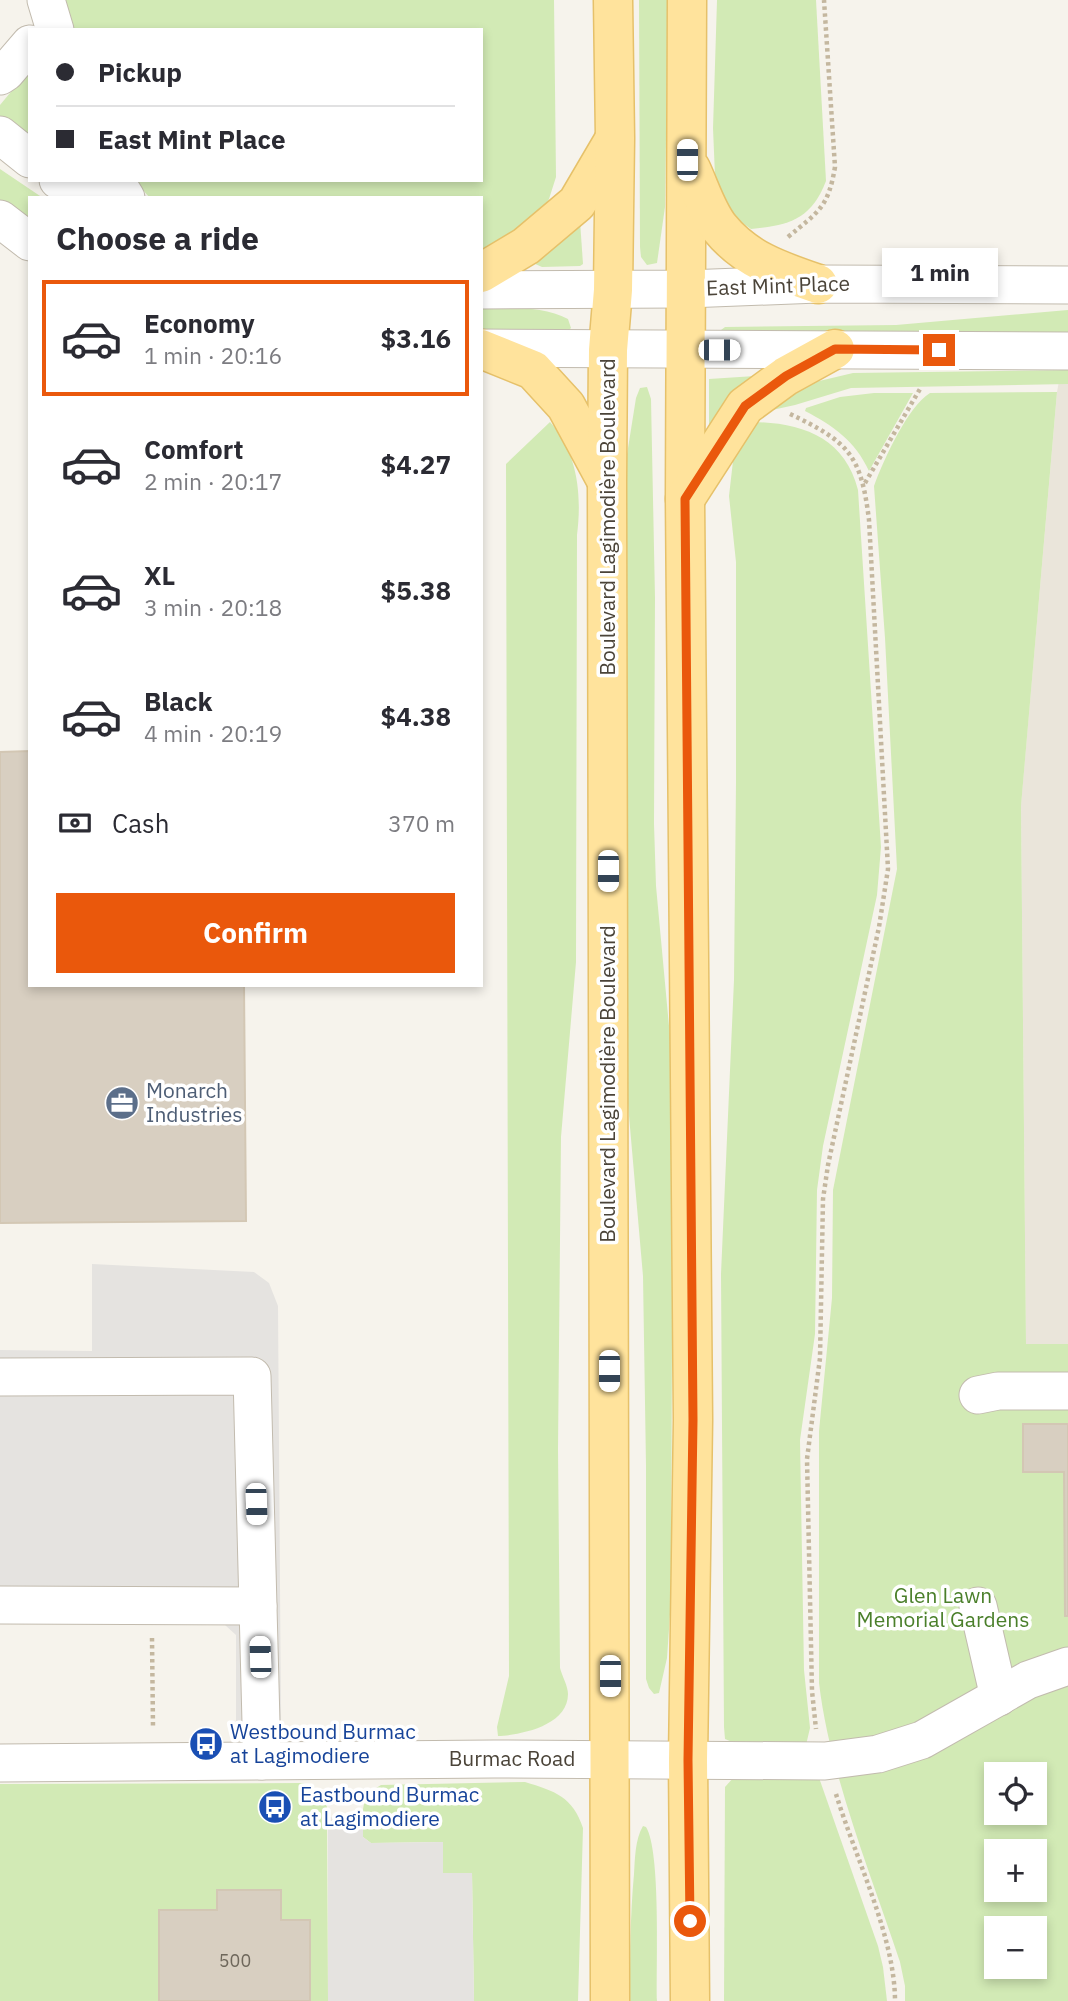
<!DOCTYPE html>
<html lang="en">
<head>
<meta charset="utf-8">
<style>
	body { margin:0; font-family:"IBM Plex Sans",sans-serif; background:#f2f2f3; color:#2b2b33; height:100vh; display:flex; flex-direction:column; font-size:26px; white-space:nowrap }
	* { box-sizing:border-box; margin:0 }
	p { font-size:23px; color:#7c7c81 }
	.icon { flex:none; width:38px; height:38px; fill:none; stroke:currentColor; stroke-width:2; stroke-linecap:round; stroke-linejoin:round }
	.map { position:relative; flex:1; overflow:hidden }
	.drawer { position:absolute; left:28px; top:196px; width:455px; height:791px; display:flex; flex-direction:column; background:#fff; border-radius:0px; box-shadow:0 4px 10px #0003 }
	.drawer>* { flex:none }
	.guide { position:absolute; left:28px; top:28px; width:455px; height:154px; border-radius:0px; box-shadow:0 4px 10px #0003; display:grid; align-content:center; height:154px; padding:0 28px; background:#fff }
	.buttons { position:absolute; left:984px; top:1762px; display:grid; gap:14px }
	.buttons a { display:grid; place-items:center; width:63px; height:63px; border-radius:0px; background:#fff; box-shadow:0 4px 10px #0003; font-size:35px }
	.end { position:absolute; width:32px; height:32px; margin:-16px; border:9px solid #ea580c; background:#fff; box-shadow:0 0 0 4px #fff }
	.from { border-radius:50% }
	.bubble { position:absolute; height:49px; border-radius:0px; background:#fff; box-shadow:0 4px 10px #0003; font-size:23px; font-weight:800; line-height:49px; text-align:center }
	.car { position:absolute; width:21px; height:42px; margin:-21px -10px; border-radius:9px; box-shadow:0 0 5px 2px #0007; background:linear-gradient(#fff 24%,#345 0 40%,#fff 0 76%,#345 0 86%,#fff 0) }
	.guide b { display:flex; align-items:center; gap:24px; height:66px; font-size:26px }
	.guide b+b { border-top:2px solid #e1e1e2 }
	.guide i { width:18px; height:18px; background:#2b2b33 }
	ul { padding:0; list-style:none }
	li { display:flex; align-items:center; gap:21px; height:116px; margin:0 14px 10px; padding:0 14px; border:4px solid transparent; border-radius:0px }
	li div { flex:1 }
	li b { display:block; font-size:26px }
	li em { font-style:normal; font-weight:800 }
	li.selected { border-color:#ea580c }
	li>.icon { width:63px; height:63px; stroke-width:1.5 }
	h2 { padding:0 28px; font-size:32px; line-height:84px }
	.pay { display:flex; align-items:center; gap:18px; height:77px; padding:0 28px; font-size:26px }
	.pay p { margin-inline-start:auto }
	.primary-button { display:flex; gap:14px; margin-top:auto; padding:14px 28px }
	.primary-button a { flex:1; height:80px; border-radius:0px; background:#ea580c; color:#fff; font-size:28px; font-weight:800; line-height:80px; text-align:center }
	.map>svg:first-child { display:block }
</style>
</head>
<body>
<div class="map">
<svg width="1068" height="2001" viewBox="0 0 1068 2001">
	<rect width="100%" height="100%" fill="#f6f3ec"/>
	<polygon fill="#eae5da" points="1068,333 1068,1344 1026,1344 1021,805 1057,392"/>
	<g fill="#d2eab5" fill-rule="evenodd">
		<polygon points="63,0 554,0 556,177 549,199 538,216 481,256 481,198 150,198 134,180 481,180 481,30 64,30"/>
		<polygon points="639,0 668,0 665,207 657,263 647,265 641,257 640,247"/>
		<path d="M717,0H816L826,181C811,220 789,225 751,229L737,219L723,196L715,176L713,128Z"/>
		<polygon points="30,69 30,146 0,123 0,105"/>
		<polygon points="0,169 43,198 30,198 30,224 0,203"/>
		<polygon points="580,221 583,264 580,266 542,267 533,263"/>
		<path d="M481,307C508,307 544,306 568,319L571,328L565,334L481,335Z"/>
		<polygon points="1068,310 1068,333 722,333 721,330 725,327 896,325"/>
		<polygon points="1068,370 1068,384 851,388 795,405 763,412 770,406 815,382 853,373"/>
		<polygon points="755,376 711,425 709,424 709,379"/>
		<polygon points="647,387 651,399 655,598 654,824 656,886 673,1069 671,1600 667,1658 659,1693 654,1694 649,1688 646,1679 646,1466 643,1276 627,1093 625,467 636,398 640,388"/>
		<path d="M1057,392L1021,806L1026,1344H1068V2001H905V1986L900,1962C871,1874 830,1775 819,1683V1431L832,1298L833,1190L897,869L885,638L874,486C883,461 908,406 930,393ZM996,1774H1034V1813H996ZM996,1852H1034V1890H996ZM996,1928H1034V1967H996Z"/>
		<path d="M874,393H913L869,471C855,441 834,426 805,411L806,408L840,397Z"/>
		<path d="M550,422C578,453 582,495 577,535L576,962L561,1137L558,1449L560,1668C562,1676 568,1686 568,1694C568,1726 520,1735 498,1736L497,1727L509,1676L506,464Z"/>
		<path d="M754,422C803,423 845,438 858,490L881,847L877,895L823,1146L817,1190L815,1334L800,1440L804,1670L810,1728L806,1745L742,1746L725,1739L724,1727L721,1274L734,980L736,782V562L729,496L733,461L739,446Z"/>
		<polygon points="817,1772 878,1946 883,1967 887,2001 724,2001 725,1787 734,1777"/>
		<path d="M525,1782C555,1791 573,1797 583,1828L578,2001H474L472,1873H443V1842L371,1843L363,1837C363,1813 358,1799 381,1785Z"/>
		<path d="M301,1783C315,1786 322,1794 327,1807L328,2001H310V1921L281,1920V1891L218,1890L217,1910H160L159,2001H0V1784Z"/>
		<path d="M643,1826L646,1827C661,1851 656,1966 657,2001H630C630,1959 630,1917 634,1874C635,1859 635,1839 643,1826Z"/>
	</g>
	<g fill="#e5e3e0">
		<polygon points="92,1264 254,1272 269,1283 278,1306 281,1724 236,1722 236,1635 225,1625 209,1621 0,1621 0,1350 92,1351"/>
		<polygon points="328,1817 363,1817 363,1837 371,1843 443,1842 443,1873 472,1873 474,2001 328,2001"/>
	</g>
	<g fill="#d8cfc1" stroke="#d3c7b4" stroke-width="2">
		<polygon points="30,751 30,985 244,985 246,1221 0,1223 0,752"/>
		<polygon points="1023,1424 1068,1424 1068,1616 1065,1616 1064,1472 1023,1472"/>
		<polygon points="217,1890 281,1890 281,1920 310,1920 310,2001 159,2001 159,1910 217,1910"/>
	</g>
	<g fill="none" stroke-linecap="round" stroke-linejoin="round">
		<g stroke="#c2bbae" stroke-width="39">
			<g id="minor">
				<polyline points="46,0 55,30"/>
				<polyline points="0,76 6,72 30,44"/>
				<polyline points="0,135 30,159"/>
				<polyline points="58,180 89,198"/>
				<polyline points="115,180 126,198"/>
				<polyline points="0,219 30,242"/>
				<polyline points="481,290 687,289 818,284 1068,285"/>
				<polyline points="481,348 1068,351"/>
				<polyline points="0,1377 252,1376 262,1761"/>
				<polyline points="978,1395 998,1391 1068,1391"/>
				<polyline points="0,1605 258,1606"/>
				<polyline points="978,1606 999,1697"/>
				<polyline points="0,1763 494,1759 825,1761 878,1754 922,1740 1028,1680 1068,1666"/>
			</g>
		</g>
		<g stroke="#e6c16a" stroke-width="41">
			<g id="major">
				<polyline points="687,0 685,499 693,1420 688,1760 690,2001"/>
				<path d="M691,169C700,188 707,212 720,228C746,260 780,271 818,284"/>
				<polyline points="481,273 526,246 577,203 614,140"/>
				<polyline points="481,349 533,370 566,406 605,478"/>
				<polyline points="685,499 745,406 786,376 835,349"/>
				<polyline points="610,2001 607,482 608,350 613,290 615,138 613,0"/>
			</g>
		</g>
		<g stroke="#c4b79f" stroke-width="4.5" stroke-dasharray="3.5 3.5" stroke-linecap="butt">
			<path d="M788,237C819,211 828,208 835,167L824,0"/>
			<path d="M790,414C849,442 861,455 869,520L888,869L879,927L828,1165L823,1199L820,1358L807,1459L812,1691L816,1729"/>
			<polyline points="865,483 920,389"/>
			<polyline points="152,1638 153,1727"/>
			<path d="M836,1794C855,1857 895,1937 895,2001"/>
		</g>
		<use href="#minor" stroke="#fff" stroke-width="37"/>
		<use href="#major" stroke="#ffe39c" stroke-width="38"/>
	</g>
	<g fill="none" stroke-linecap="round" stroke-linejoin="round">
		<polyline stroke="#ea580c" stroke-width="9" points="690,1921 688,1760 693,1420 685,499 745,406 786,376 835,349 939,350"/>
	</g>
	<defs>
		<g id="office-disc" transform="scale(1.75)"><circle r="9.5" fill="#5c6f8a" stroke="#fff"/><path d="M-6-3h4V-5.5h4V-3h4V5H-6ZM-1-4.5V-3h2v-1.5ZM-6 0V1H6V0Z" fill="#fff"/></g>
		<g id="bus-disc" transform="scale(1.75)"><circle r="9.5" fill="#1a4fb4" stroke="#fff"/><path d="M-5-6H5V4H4V6H2V4H-2V6H-4V4H-5ZM-3.5-4V0h7V-4ZM-3.5 1.2v1.5H-2V1.2ZM2 1.2v1.5H3.5V1.2Z" fill="#fff"/></g>
	</defs>
	<g fill-rule="evenodd">
		<use href="#office-disc" x="122" y="1103"/>
		<use href="#bus-disc" x="206" y="1744"/>
		<use href="#bus-disc" x="275" y="1807"/>
	</g>
	<g text-anchor="middle" stroke-width="7" stroke-linejoin="round" paint-order="stroke">
		<g font-size="18" fill="#6e675b">
			<text x="235" y="1967">500</text>
		</g>
		<g font-size="21" fill="#4b4439" stroke="#fff">
			<text transform="translate(778 286) rotate(-2)" y="7">East Mint Place</text>
			<text transform="translate(608 517) rotate(-90)" y="7">Boulevard Lagimodière Boulevard</text>
			<text transform="translate(608 1084) rotate(-90)" y="7">Boulevard Lagimodière Boulevard</text>
			<text x="512" y="1766">Burmac Road</text>
		</g>
		<g font-size="21" fill="#4e5e75" stroke="#fff" text-anchor="start">
			<text x="146" y="1098">Monarch<tspan x="146" dy="24">Industries</tspan></text>
		</g>
		<g font-size="21" fill="#4a7f2a" stroke="#fff">
			<text x="943" y="1603">Glen Lawn<tspan x="943" dy="24">Memorial Gardens</tspan></text>
		</g>
		<g font-size="21" fill="#164399" stroke="#fff" text-anchor="start">
			<text x="230" y="1739">Westbound Burmac<tspan x="230" dy="24">at Lagimodiere</tspan></text>
			<text x="300" y="1802">Eastbound Burmac<tspan x="300" dy="24">at Lagimodiere</tspan></text>
		</g>
	</g>
</svg>
<div class="buttons">
<a><svg class="icon" aria-label="locate" viewBox="0 0 24 24"><circle cx="12" cy="12" r="6"/><path d="M12 2v4M12 18v4M2 12h4M18 12h4"/></svg></a>
<a>+</a>
<a>−</a>
</div>
<i class="end from" style="left:690px;top:1921px"></i>
<i class="end" style="left:939px;top:350px"></i>
<div class="bubble" style="left:882px;top:248px;width:116px">1 min</div>
<i class="car" style="left:687px;top:160px;rotate:0deg"></i>
<i class="car" style="left:719px;top:350px;rotate:90deg"></i>
<i class="car" style="left:608px;top:871px;rotate:180deg"></i>
<i class="car" style="left:609px;top:1371px;rotate:180deg"></i>
<i class="car" style="left:256px;top:1504px;rotate:178deg"></i>
<i class="car" style="left:260px;top:1657px;rotate:358deg"></i>
<i class="car" style="left:610px;top:1676px;rotate:180deg"></i>
<div class="guide">
<b><i class="from"></i>Pickup</b>
<b><i></i>East Mint Place</b>
</div>
<section class="drawer">
<h2>Choose a ride</h2>
<ul>
<li class="selected"><svg class="icon" aria-label="car" viewBox="0 0 24 24"><path d="M5 17H2v-5l4-1 3-4h7l3 4 3 1v5h-3M9 17h6M6 11h13"/><circle cx="7" cy="17" r="2"/><circle cx="17" cy="17" r="2"/></svg><div><b>Economy</b><p>1 min · 20:16</p></div><em>$3.16</em></li>
<li><svg class="icon" aria-label="car" viewBox="0 0 24 24"><path d="M5 17H2v-5l4-1 3-4h7l3 4 3 1v5h-3M9 17h6M6 11h13"/><circle cx="7" cy="17" r="2"/><circle cx="17" cy="17" r="2"/></svg><div><b>Comfort</b><p>2 min · 20:17</p></div><em>$4.27</em></li>
<li><svg class="icon" aria-label="car" viewBox="0 0 24 24"><path d="M5 17H2v-5l4-1 3-4h7l3 4 3 1v5h-3M9 17h6M6 11h13"/><circle cx="7" cy="17" r="2"/><circle cx="17" cy="17" r="2"/></svg><div><b>XL</b><p>3 min · 20:18</p></div><em>$5.38</em></li>
<li><svg class="icon" aria-label="car" viewBox="0 0 24 24"><path d="M5 17H2v-5l4-1 3-4h7l3 4 3 1v5h-3M9 17h6M6 11h13"/><circle cx="7" cy="17" r="2"/><circle cx="17" cy="17" r="2"/></svg><div><b>Black</b><p>4 min · 20:19</p></div><em>$4.38</em></li>
</ul>
<div class="pay"><svg class="icon" aria-label="cash" viewBox="0 0 24 24"><path d="M3 7h18v10H3z"/><circle cx="12" cy="12" r="2"/></svg>Cash<p>370 m</p></div>
<div class="primary-button"><a>Confirm</a></div>
</section>
</div>
</body>
</html>
